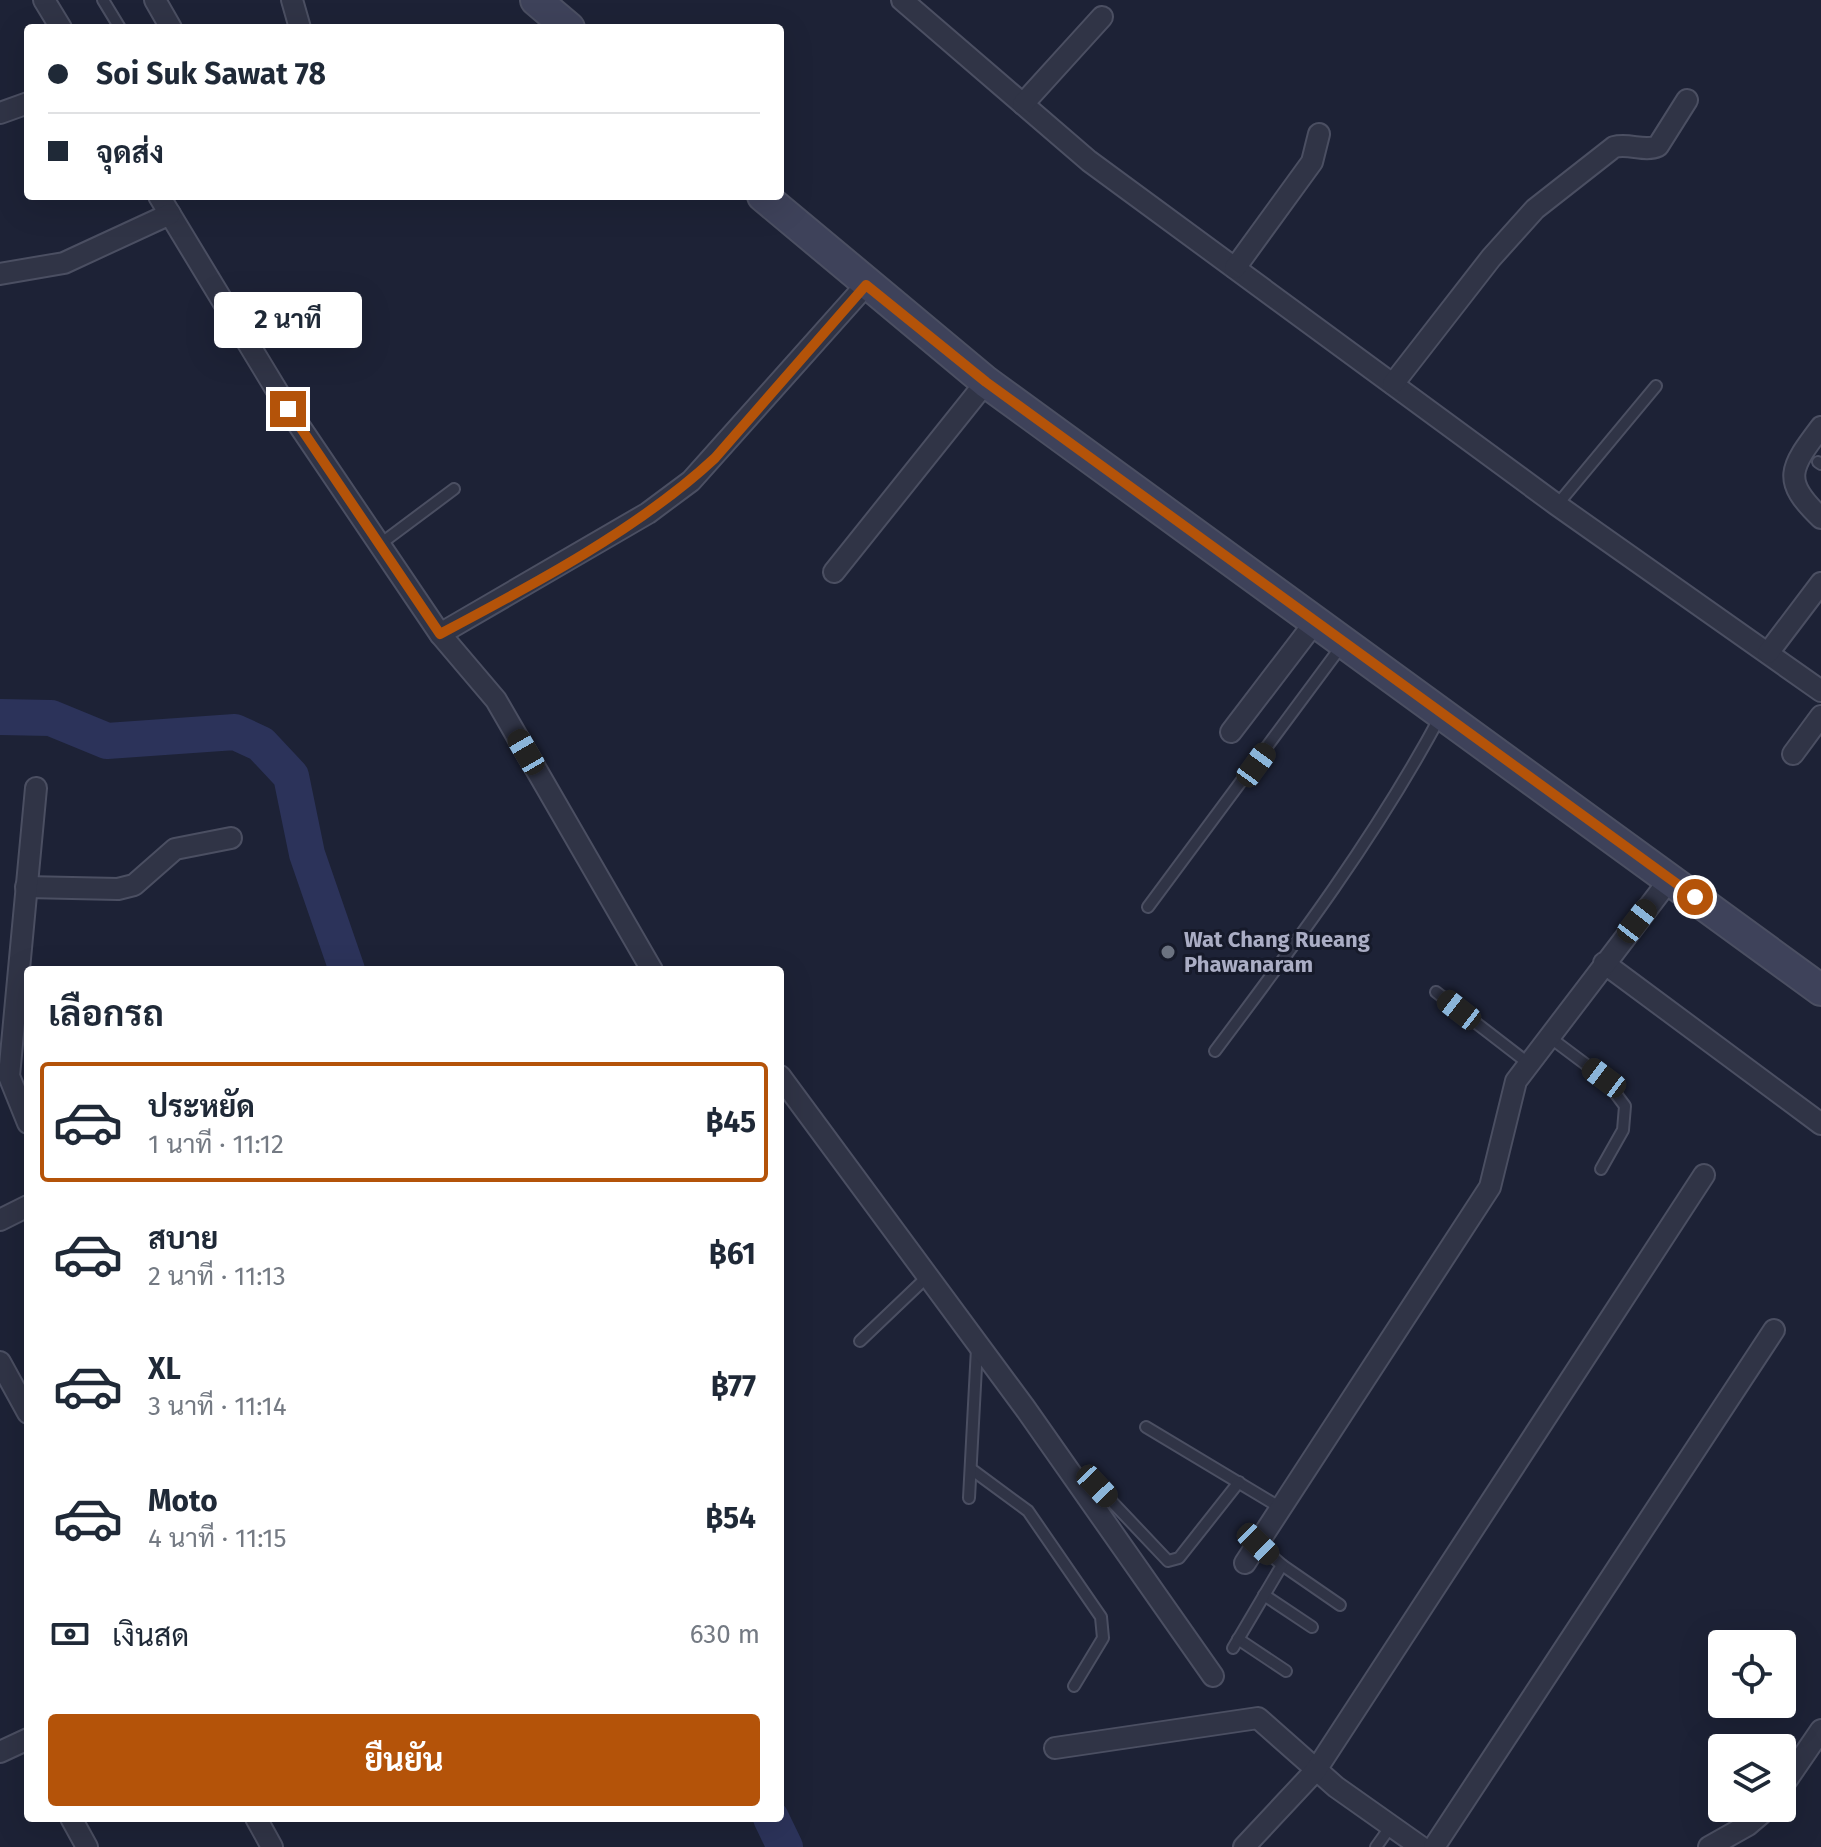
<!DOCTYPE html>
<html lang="th">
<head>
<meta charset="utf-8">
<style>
	body { margin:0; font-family:"Fira Sans",Sarabun,sans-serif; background:#f2f2f3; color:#1f2937; height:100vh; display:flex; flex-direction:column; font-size:30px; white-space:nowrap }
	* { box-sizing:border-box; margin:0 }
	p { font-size:26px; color:#747a83 }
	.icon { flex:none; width:44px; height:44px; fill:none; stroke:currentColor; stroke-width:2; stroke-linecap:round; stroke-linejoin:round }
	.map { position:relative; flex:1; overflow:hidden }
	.drawer { position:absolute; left:24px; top:966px; width:760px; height:856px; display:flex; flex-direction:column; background:#fff; border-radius:8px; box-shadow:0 8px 32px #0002 }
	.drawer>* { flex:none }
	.banner { position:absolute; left:24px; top:24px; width:760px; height:176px; border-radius:8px; box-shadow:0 8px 32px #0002; display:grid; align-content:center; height:176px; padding:0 24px; background:#fff }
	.buttons { position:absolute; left:1708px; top:1630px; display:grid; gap:16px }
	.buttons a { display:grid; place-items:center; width:88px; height:88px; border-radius:8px; background:#fff; box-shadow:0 8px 32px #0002; font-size:40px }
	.end { position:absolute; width:36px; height:36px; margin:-18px; border:10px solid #b45309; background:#fff; box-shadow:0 0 0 4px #fff }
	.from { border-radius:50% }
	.bubble { position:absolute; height:56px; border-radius:8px; background:#fff; box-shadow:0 8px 32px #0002; font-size:26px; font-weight:700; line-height:56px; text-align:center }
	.car { position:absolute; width:24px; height:48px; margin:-24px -12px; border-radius:10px; box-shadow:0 0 6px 2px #0007; background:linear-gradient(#222 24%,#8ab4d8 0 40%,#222 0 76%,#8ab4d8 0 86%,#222 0) }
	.banner b { display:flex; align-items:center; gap:28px; height:76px; font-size:30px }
	.banner b+b { border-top:2px solid #e0e1e3 }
	.banner i { width:20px; height:20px; background:#1f2937 }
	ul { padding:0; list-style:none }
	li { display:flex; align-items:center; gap:24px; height:120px; margin:0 16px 12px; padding:0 8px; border:4px solid transparent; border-radius:8px }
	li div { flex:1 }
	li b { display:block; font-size:30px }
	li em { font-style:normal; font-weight:700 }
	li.active { border-color:#b45309 }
	li>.icon { width:72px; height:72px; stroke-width:1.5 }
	h2 { padding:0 24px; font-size:36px; line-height:96px }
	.pay { display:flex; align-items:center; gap:20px; height:88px; padding:0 24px; font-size:30px }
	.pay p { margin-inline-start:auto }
	.button { display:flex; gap:16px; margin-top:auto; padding:16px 24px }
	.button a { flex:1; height:92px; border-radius:8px; background:#b45309; color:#fff; font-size:32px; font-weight:700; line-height:92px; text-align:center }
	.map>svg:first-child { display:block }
</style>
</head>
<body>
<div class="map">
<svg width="1821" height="1847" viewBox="0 0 1821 1847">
	<rect width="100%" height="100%" fill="#1d2236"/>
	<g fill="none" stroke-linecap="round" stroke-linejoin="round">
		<g stroke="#2c335a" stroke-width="36">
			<polyline points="0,717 51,718 107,741 235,732 261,744 291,776 307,854 347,970"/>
			<polyline points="771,1818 785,1847"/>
		</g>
		<g stroke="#4b4f62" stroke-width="14">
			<g id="lane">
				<polyline points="103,0 120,28"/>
				<polyline points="1818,462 1821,464"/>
				<polyline points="1557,505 1656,386"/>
				<polyline points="379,545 454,489"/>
				<polyline points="1148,907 1343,644"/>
				<polyline points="1436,992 1528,1063"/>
				<polyline points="1548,1036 1604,1078 1625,1106 1623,1130 1601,1169"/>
				<path d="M1215,1051C1296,943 1377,835 1441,715"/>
				<polyline points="860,1341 926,1278"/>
				<polyline points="1146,1427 1281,1508"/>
				<polyline points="971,1469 1028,1511 1101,1617 1103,1638 1074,1686"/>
				<polyline points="1097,1486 1168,1561 1179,1558 1239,1482"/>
				<polyline points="969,1498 977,1348"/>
				<polyline points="1282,1565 1340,1605"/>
				<polyline points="1264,1595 1312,1627"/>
				<polyline points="1238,1639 1286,1671"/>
				<polyline points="1233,1648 1282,1565 1258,1544"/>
				<polyline points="1376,1847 1391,1826"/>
			</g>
		</g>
		<g stroke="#4b4f62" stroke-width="24">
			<g id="street">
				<polyline points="44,0 61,28"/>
				<polyline points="155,0 171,28"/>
				<polyline points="292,0 300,28"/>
				<polyline points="902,0 1089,161 1557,505 1821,691"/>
				<polyline points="1023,104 1102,17"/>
				<polyline points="0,113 28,103"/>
				<polyline points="159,196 288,409 440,634 648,513 691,481 866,285"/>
				<polyline points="1235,268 1312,162 1319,134"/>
				<polyline points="0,274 64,263 170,214"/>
				<path d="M1393,384L1491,258L1535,209L1614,147C1629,143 1645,152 1658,146L1687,100"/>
				<path d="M1821,427C1790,468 1781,480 1821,518"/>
				<polyline points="834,572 986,382"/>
				<polyline points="440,634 496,700 652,970"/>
				<polyline points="1768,653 1821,583"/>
				<polyline points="1231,732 1315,622"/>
				<polyline points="1793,754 1821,716"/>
				<polyline points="26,887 118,889 134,885 175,849 231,838"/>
				<polyline points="1604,963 1821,1124"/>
				<polyline points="780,1076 1025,1408 1213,1676"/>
				<polyline points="28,1123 9,1076 36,788"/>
				<polyline points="0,1220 28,1206"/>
				<polyline points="0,1362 28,1413"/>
				<polyline points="1245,1563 1490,1187 1516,1081 1670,879"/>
				<polyline points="1055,1748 1258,1718 1336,1787 1421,1847"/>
				<polyline points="0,1752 28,1739"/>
				<polyline points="1782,1787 1821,1730"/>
				<polyline points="71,1818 87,1847"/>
				<polyline points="256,1818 272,1847"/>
				<polyline points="1244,1847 1316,1770 1704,1175"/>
				<polyline points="1434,1847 1774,1330"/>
				<polyline points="1709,1847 1748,1825 1768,1808"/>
			</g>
		</g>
		<g stroke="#4b4f62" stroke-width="34">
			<g id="secondary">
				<polyline points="536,0 569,28"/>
				<polyline points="763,196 986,382 1821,990"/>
			</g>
		</g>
		<use href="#lane" stroke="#303446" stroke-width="10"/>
		<use href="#street" stroke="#303446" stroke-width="20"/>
		<use href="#secondary" stroke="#3e425a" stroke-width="30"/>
	</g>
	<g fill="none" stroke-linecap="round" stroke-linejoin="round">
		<path stroke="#b45309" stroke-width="10" d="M288,409L440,634C531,586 640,528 715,458L866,285L986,382L1695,897"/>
	</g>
	<circle fill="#6b7280" stroke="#161a2a" stroke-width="3" cx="1168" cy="952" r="8"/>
	<g text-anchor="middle" stroke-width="6" stroke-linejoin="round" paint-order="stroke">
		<g font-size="22" font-weight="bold" fill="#aaadc4" stroke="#161a2a" text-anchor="start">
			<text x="1184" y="947">Wat Chang Rueang<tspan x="1184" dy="25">Phawanaram</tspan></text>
		</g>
	</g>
</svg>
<div class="buttons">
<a><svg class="icon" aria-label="locate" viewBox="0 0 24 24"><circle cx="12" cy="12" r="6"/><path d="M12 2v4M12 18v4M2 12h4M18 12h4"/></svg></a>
<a><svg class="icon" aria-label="layers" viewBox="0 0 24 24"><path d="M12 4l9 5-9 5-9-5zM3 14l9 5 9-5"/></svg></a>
</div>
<i class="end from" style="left:1695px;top:897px"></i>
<i class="end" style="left:288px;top:409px"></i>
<div class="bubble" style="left:214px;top:292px;width:148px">2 นาที</div>
<i class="car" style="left:526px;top:752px;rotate:330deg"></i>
<i class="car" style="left:1256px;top:765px;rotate:36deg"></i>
<i class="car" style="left:1637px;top:921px;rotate:38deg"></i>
<i class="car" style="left:1459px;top:1010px;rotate:308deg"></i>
<i class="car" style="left:1604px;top:1078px;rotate:307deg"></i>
<i class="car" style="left:1097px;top:1486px;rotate:137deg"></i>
<i class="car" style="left:1258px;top:1544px;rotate:134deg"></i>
<div class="banner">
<b><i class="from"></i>Soi Suk Sawat 78</b>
<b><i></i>จุดส่ง</b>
</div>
<section class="drawer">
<h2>เลือกรถ</h2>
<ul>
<li class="active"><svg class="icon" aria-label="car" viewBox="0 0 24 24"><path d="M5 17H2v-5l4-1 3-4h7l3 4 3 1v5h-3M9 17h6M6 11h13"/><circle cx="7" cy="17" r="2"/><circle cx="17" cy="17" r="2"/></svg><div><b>ประหยัด</b><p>1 นาที · 11:12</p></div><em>฿45</em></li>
<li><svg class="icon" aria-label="car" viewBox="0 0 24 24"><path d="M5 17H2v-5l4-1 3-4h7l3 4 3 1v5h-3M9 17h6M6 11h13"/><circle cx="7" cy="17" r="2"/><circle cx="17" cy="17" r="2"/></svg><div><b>สบาย</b><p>2 นาที · 11:13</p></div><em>฿61</em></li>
<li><svg class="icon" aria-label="car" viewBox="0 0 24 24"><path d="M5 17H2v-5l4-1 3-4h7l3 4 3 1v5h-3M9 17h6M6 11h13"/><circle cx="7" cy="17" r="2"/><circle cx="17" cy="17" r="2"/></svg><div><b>XL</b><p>3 นาที · 11:14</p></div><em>฿77</em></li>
<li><svg class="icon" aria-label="car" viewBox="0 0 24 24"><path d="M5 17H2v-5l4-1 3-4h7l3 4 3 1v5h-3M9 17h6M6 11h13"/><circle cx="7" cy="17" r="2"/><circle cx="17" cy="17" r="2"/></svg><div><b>Moto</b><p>4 นาที · 11:15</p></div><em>฿54</em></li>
</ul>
<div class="pay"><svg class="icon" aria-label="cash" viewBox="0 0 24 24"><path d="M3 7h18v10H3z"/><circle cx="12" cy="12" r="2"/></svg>เงินสด<p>630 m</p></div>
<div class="button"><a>ยืนยัน</a></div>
</section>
</div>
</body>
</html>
